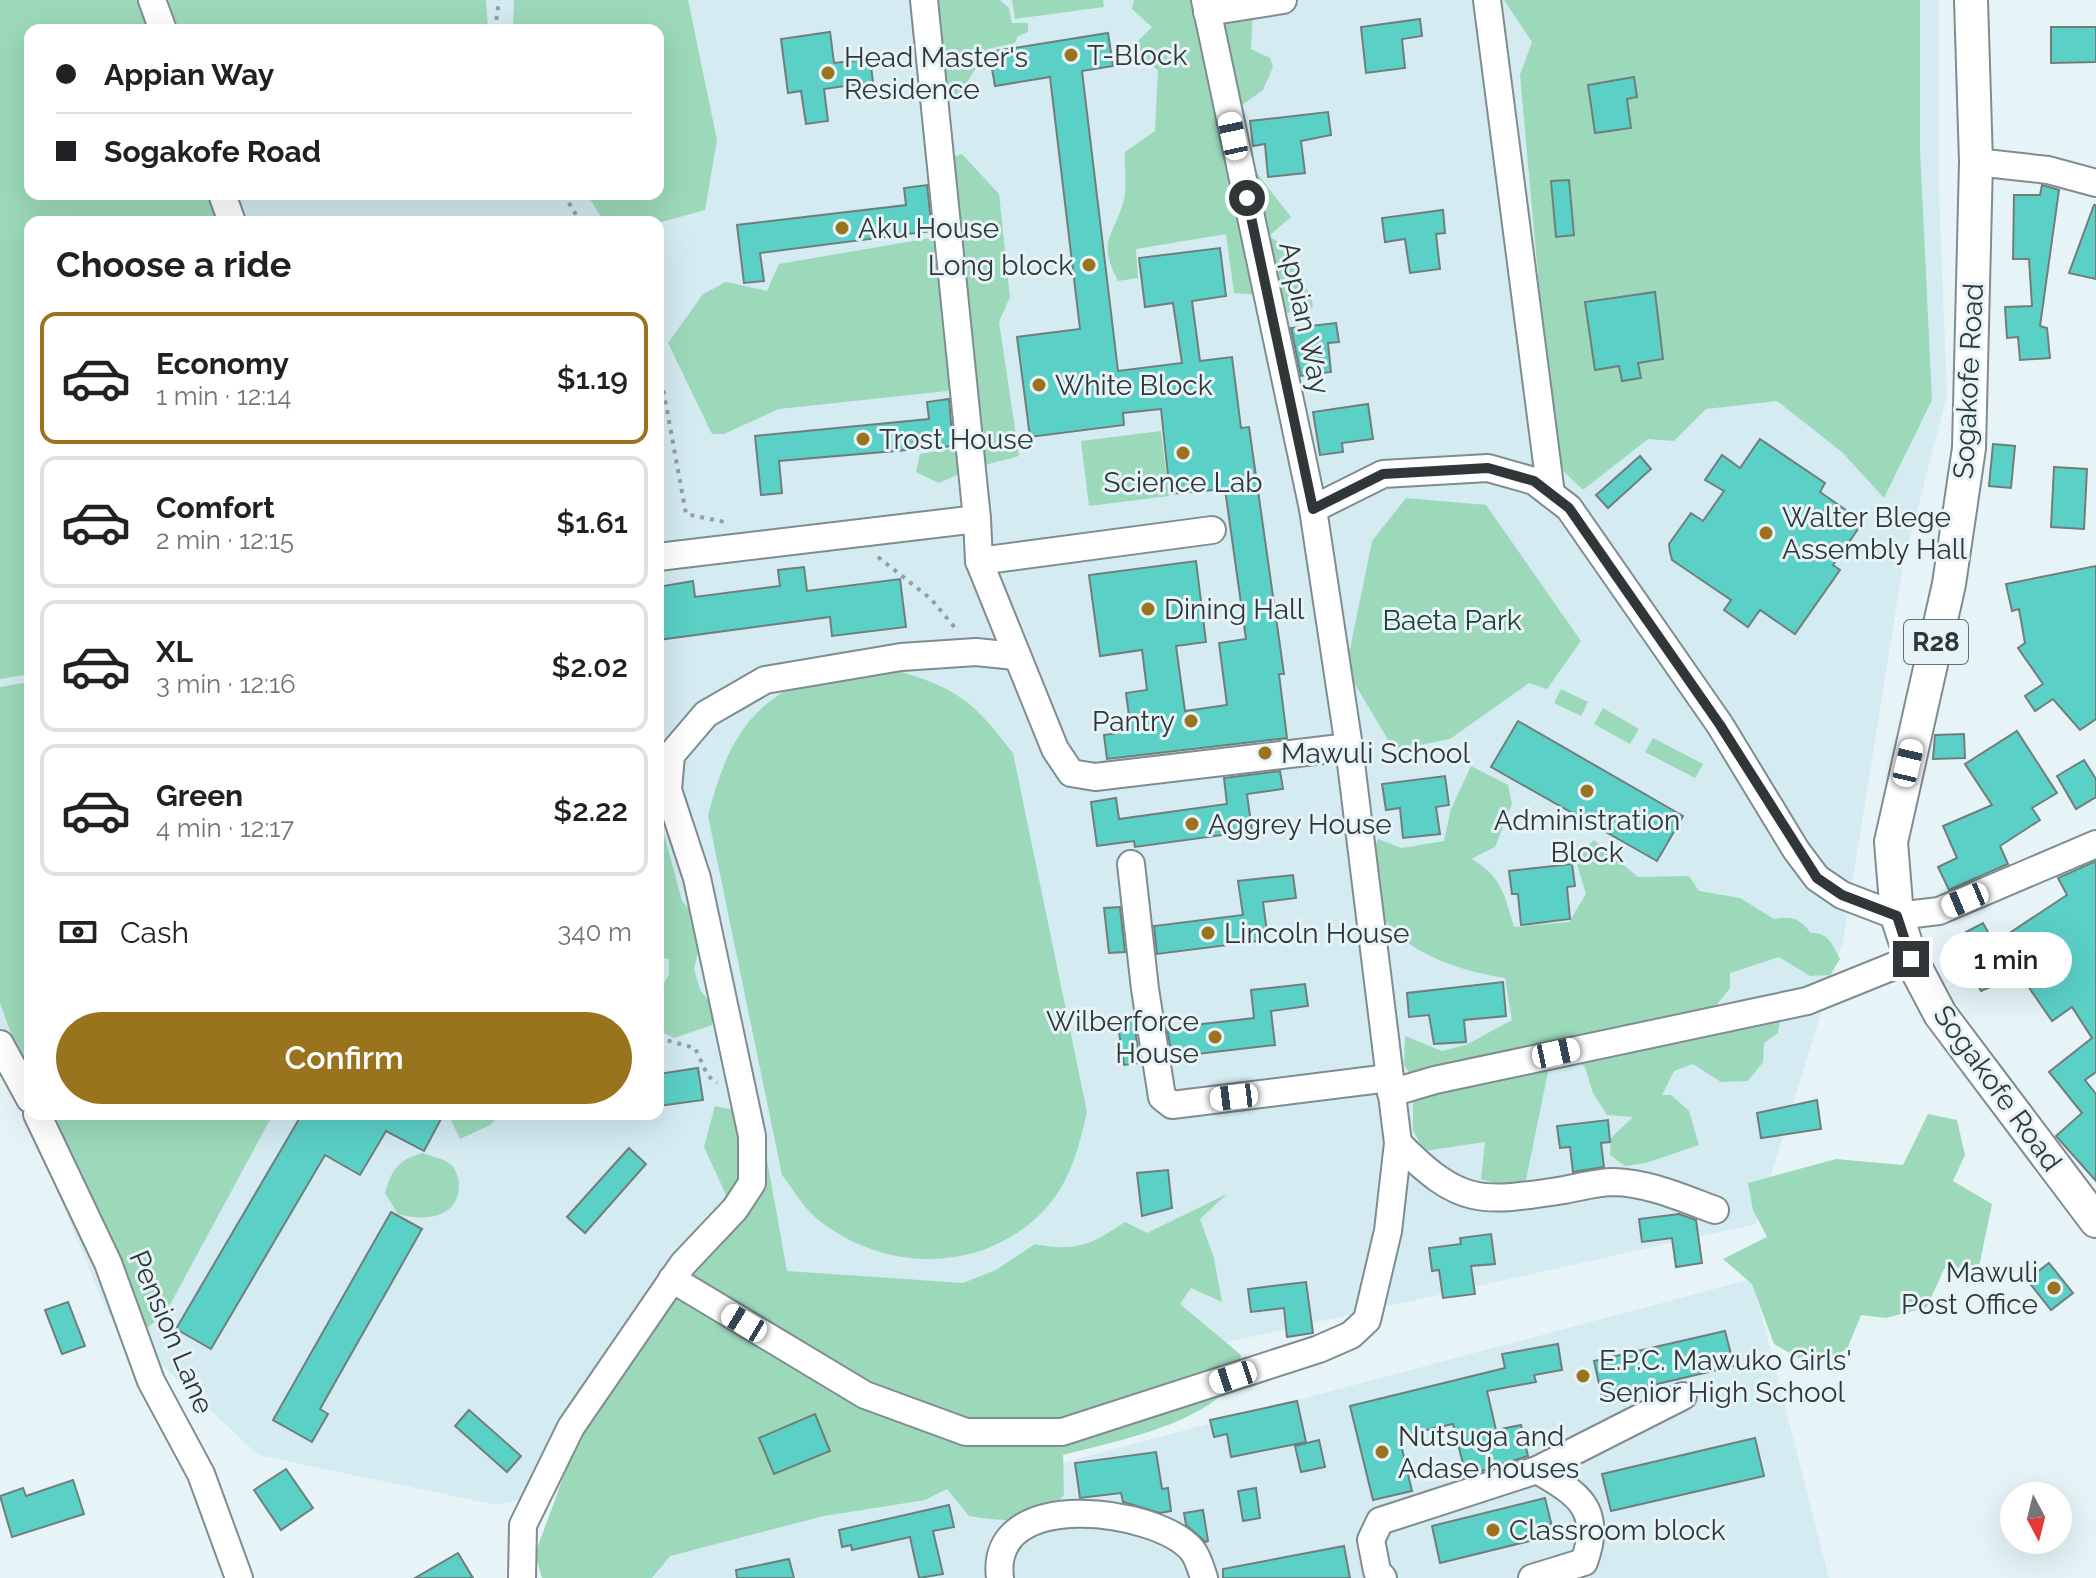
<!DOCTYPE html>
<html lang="en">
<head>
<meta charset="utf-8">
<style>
	body { margin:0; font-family:Raleway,sans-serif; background:#f2f2f2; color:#202124; height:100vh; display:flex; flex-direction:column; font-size:30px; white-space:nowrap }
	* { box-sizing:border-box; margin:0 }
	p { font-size:26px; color:#757577 }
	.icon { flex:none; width:44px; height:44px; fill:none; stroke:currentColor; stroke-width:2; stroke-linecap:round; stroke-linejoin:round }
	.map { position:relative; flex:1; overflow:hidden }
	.drawer { position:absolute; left:24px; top:216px; width:640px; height:904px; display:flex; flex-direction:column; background:#fff; border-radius:16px; box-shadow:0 8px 32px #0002 }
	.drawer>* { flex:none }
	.hud { position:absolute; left:24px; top:24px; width:640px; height:176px; border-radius:16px; box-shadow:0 8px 32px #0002; display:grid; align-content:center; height:176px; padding:0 32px; background:#fff }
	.needle { width:52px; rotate:173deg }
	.tools { position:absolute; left:2000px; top:1482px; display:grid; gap:16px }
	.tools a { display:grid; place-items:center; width:72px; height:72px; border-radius:50%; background:#fff; box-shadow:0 8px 32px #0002; font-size:40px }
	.end { position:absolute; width:36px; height:36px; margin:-18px; border:10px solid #313638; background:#fff; box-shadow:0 0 0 4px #fff }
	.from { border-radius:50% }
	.bubble { position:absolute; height:56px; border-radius:28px; background:#fff; box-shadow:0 8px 32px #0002; font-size:26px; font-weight:600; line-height:56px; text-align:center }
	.car { position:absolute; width:24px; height:48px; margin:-24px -12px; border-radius:10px; box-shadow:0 0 6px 2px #0007; background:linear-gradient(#fff 24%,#345 0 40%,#fff 0 76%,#345 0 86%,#fff 0) }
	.hud b { display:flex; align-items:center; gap:28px; height:76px; font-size:30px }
	.hud b+b { border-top:2px solid #e0e0e0 }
	.hud i { width:20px; height:20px; background:#202124 }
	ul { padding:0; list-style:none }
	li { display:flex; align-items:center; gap:24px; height:132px; margin:0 16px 12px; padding:0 16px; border:4px solid #e0e0e0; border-radius:16px }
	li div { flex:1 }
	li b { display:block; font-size:30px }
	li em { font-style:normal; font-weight:600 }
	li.active { border-color:#9a731f }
	li>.icon { width:72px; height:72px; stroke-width:1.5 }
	h2 { padding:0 32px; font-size:36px; line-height:96px }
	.pay { display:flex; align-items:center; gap:20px; height:88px; padding:0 32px; font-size:30px }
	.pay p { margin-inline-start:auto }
	.cta { display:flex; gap:16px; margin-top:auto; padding:16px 32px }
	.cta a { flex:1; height:92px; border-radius:48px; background:#9a731f; color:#fff; font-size:32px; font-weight:600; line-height:92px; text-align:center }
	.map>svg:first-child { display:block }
</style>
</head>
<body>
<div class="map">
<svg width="2096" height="1578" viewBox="0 0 2096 1578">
	<rect width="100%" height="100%" fill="#e6f4f8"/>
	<g fill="#d3ebf1" fill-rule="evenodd">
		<path d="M0,0H1939V194L1947,395L1903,565L1843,941L1756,1224L497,1505L258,1455L108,1314L0,1054ZM30,30H658V194H30ZM30,222H658V1114H30Z"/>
		<polygon points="1752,1279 1829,1578 638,1578 649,1551 955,1469 1024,1473"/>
	</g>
	<g fill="#9cd9ba">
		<polygon points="0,0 147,0 157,30 30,30 30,194 213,194 223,222 30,222 30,674 0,679"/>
		<polygon points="168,0 486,0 488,30 179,30"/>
		<polygon points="514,0 688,0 717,140 705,210 658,223 604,222 587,194 658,194 658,30 513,30"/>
		<polygon points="912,0 1000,0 1009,8 1012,23 1028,23 1028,32 1018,36 1015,43 988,49 959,95 921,90"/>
		<polygon points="1012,0 1103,0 1104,7 1015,19"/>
		<path d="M1134,0H1243L1253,11L1251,49L1270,58L1273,67L1263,90L1235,110L1234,153L1256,172L1291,217L1269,236L1289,249C1290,280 1310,279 1313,308L1277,315L1261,295L1234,293L1226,234L1136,249L1138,278L1118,281C1097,241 1113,237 1123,203C1128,188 1124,167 1125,152L1155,131L1158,70L1129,50L1152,27L1132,9Z"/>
		<polygon points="1504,0 1920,0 1920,150 1932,400 1884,498 1842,452 1777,401 1706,409 1674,441 1648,439 1583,490 1555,463 1520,75 1532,42"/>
		<polygon points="962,154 999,194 1010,297 999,322 1019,456 970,469 939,483 916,472 920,454 962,447 956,390 779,409 724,434 712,434 668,343 703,294 726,282 767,291 779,264 942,236 933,164"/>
		<polygon points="1161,431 1169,496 1089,506 1081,441"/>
		<polygon points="1406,498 1486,505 1581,641 1547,689 1529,683 1450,739 1394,750 1346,669 1372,541"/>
		<path d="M889,668C956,688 971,698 1013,753L1087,1112C1079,1146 1071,1180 1047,1207C986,1275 884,1274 816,1218C803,1207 793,1189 782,1175L708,816C721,765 738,717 787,690C806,679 865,673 889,668Z"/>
		<polygon points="30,682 30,1085 0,1003 0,687"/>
		<polygon points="1561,689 1588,702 1581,716 1554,703"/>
		<polygon points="1603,708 1639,729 1630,744 1594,724"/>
		<polygon points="1653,738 1703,764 1695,778 1645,752"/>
		<path d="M1471,766L1508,785L1512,804L1495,847L1471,859C1501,875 1505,896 1514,927L1569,922L1586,894L1575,858L1594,840L1638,877L1689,876L1699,891L1740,898L1774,919C1792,916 1799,918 1811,933C1828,932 1833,945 1840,959L1830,975L1810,976L1779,957L1730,973V988L1711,1012L1719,1019L1739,1000L1767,994L1781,1014L1778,1033L1764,1043L1763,1062L1748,1081L1721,1082L1693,1064L1674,1071L1662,1095H1671L1689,1111L1699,1145L1646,1163L1625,1166L1610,1155L1611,1138L1633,1117L1607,1115L1593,1093L1585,1067L1548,1042L1549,1067L1526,1180L1508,1187L1481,1179L1485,1142L1424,1151L1413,1130V1079L1404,1065L1405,1036L1442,1051L1466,1045L1512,1020L1505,978C1433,967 1342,927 1378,839L1402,848L1444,841L1451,809Z"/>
		<polygon points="658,812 682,901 693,913 702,936 694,969 700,990 714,1007 712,1025 674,1038 658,1030 658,995 669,974 669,959 658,957"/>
		<path d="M715,1106L759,1115L787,1271L963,1283L996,1270L1035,1244C1076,1252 1091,1245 1125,1222L1147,1233L1227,1194L1200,1219L1214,1258L1222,1302L1191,1288L1180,1304L1241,1355C1240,1362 1240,1373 1236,1379C1206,1424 1113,1442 1063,1455L1064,1495C1038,1525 1004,1522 969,1516L947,1489L925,1500L824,1516L670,1556L652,1578H542L535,1554L610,1350L739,1223L704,1147Z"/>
		<polygon points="40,1114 273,1114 165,1314 144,1330"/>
		<polygon points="448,1114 501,1114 490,1125 460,1139"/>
		<polygon points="1928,1114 1957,1120 1965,1155 1953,1181 1992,1204 1979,1267 1944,1269 1927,1307 1886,1318 1861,1315 1847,1349 1812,1366 1774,1344 1752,1284 1723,1259 1767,1237 1753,1210 1748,1183 1836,1159 1903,1165"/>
		<path d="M423,1153C430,1156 440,1158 447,1162C455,1166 458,1175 459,1183C460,1218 426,1222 398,1214L385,1193C392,1169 398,1160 423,1153Z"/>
	</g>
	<g fill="#5bd0c7" stroke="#707e7c" stroke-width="2">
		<polygon points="1420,19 1422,36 1402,39 1405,68 1366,73 1361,27"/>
		<polygon points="2051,27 2096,27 2096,62 2051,63"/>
		<polygon points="830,32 834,63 870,59 873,82 824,89 828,121 806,124 801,91 788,93 781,39"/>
		<polygon points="1108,33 1113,66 1082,71 1118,371 1182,363 1173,303 1145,307 1139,258 1220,248 1226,296 1192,301 1200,361 1232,357 1241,428 1249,427 1284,674 1279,674 1287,738 1107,759 1104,735 1131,731 1126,693 1147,690 1142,650 1100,656 1089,575 1196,561 1206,642 1176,646 1185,711 1227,705 1219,643 1246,639 1225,489 1170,494 1161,409 1123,413 1124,425 1030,437 1017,337 1080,329 1050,77 995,86 989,52"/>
		<polygon points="1634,77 1637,97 1627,99 1631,128 1595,133 1588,85"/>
		<polygon points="1328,112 1331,135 1301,141 1305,173 1268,177 1265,144 1253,146 1250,121"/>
		<polygon points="1569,180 1574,235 1556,237 1551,181"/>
		<polygon points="927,185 932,231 760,253 764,281 744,283 737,225 906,205 904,188"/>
		<polygon points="2042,185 2059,190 2040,326 2047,328 2050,358 2020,360 2018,337 2007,338 2005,307 2032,306 2029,259 2013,259 2014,195 2040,195"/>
		<polygon points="2094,205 2096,205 2096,279 2069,273"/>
		<polygon points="1443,210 1445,233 1436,234 1440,269 1410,273 1405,239 1385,242 1382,218"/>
		<polygon points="1655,292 1663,359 1638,363 1641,378 1622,381 1619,366 1595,370 1585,302"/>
		<polygon points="1336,323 1339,342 1328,343 1331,372 1301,376 1291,328"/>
		<polygon points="949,399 953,446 779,461 782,493 761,495 755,436 929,419 927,402"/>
		<polygon points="1368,404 1373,439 1342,443 1343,452 1320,455 1313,412"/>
		<polygon points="1760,439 1825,483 1820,492 1863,522 1833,565 1840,570 1795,634 1760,610 1748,627 1724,610 1731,600 1672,560 1670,552 1669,544 1691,513 1703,521 1724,491 1705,480 1722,455 1740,468"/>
		<polygon points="1993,444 2015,446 2011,488 1989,486"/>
		<polygon points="1640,456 1651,469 1608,508 1596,495"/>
		<polygon points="2054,467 2087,469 2084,529 2051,527"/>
		<polygon points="2096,566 2096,719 2080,730 2053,699 2035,711 2025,696 2043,684 2018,648 2025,643 2019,609 2012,611 2006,584"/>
		<polygon points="804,567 807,591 900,579 906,627 832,636 830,617 658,640 658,587 693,581 695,597 780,586 778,570"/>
		<polygon points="1518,721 1683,816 1657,861 1491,767"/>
		<polygon points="2017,731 2057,793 2032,808 2040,820 2000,846 2008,864 1949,890 1938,867 1957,858 1943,826 1992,805 1965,764"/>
		<polygon points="1964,734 1965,758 1933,759 1935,735"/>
		<polygon points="2084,760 2096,779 2096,797 2076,809 2057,776"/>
		<polygon points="1280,771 1283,789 1247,794 1252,831 1135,847 1134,841 1097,846 1091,802 1116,798 1119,819 1227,804 1224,778"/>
		<polygon points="1445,776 1449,805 1436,807 1440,834 1403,838 1400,808 1386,810 1382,784"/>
		<polygon points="2096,861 2096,1072 2085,1080 2096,1094 2096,1181 2056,1136 2082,1113 2049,1072 2092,1038 2072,1007 2052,1021 2021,976 2034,966 2011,932 2067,895 2058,878"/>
		<polygon points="1572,864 1575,886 1567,887 1570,919 1521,925 1518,894 1512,894 1509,871"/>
		<polygon points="1293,875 1296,898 1263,902 1268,940 1157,954 1154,926 1243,915 1238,881"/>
		<polygon points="1120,907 1125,952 1109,953 1104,908"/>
		<polygon points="1983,923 1995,945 1986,951 2000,983 1981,991 1963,958 1977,951 1966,932"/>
		<polygon points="1503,982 1506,1016 1464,1020 1466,1042 1434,1044 1429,1015 1409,1017 1407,993"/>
		<polygon points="1305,984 1308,1006 1271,1011 1275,1045 1172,1057 1167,1028 1254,1018 1251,990"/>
		<polygon points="1133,1016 1140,1063 1124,1065 1117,1019"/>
		<polygon points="698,1068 703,1100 658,1106 658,1074"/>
		<polygon points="1817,1100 1821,1129 1761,1138 1757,1113"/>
		<polygon points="302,1114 431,1114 441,1119 424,1151 386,1131 360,1175 325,1155 211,1349 176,1329"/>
		<polygon points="1608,1120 1610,1142 1601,1143 1604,1167 1573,1172 1570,1147 1560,1148 1557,1126"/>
		<polygon points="629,1148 646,1164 585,1233 567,1217"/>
		<polygon points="1168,1170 1172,1208 1142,1216 1137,1173"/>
		<polygon points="391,1212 422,1229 320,1409 328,1414 312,1442 273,1420"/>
		<polygon points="1679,1214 1696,1220 1702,1263 1676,1267 1672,1238 1642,1242 1639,1219"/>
		<polygon points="1491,1234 1495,1264 1471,1266 1475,1294 1443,1298 1439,1270 1432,1271 1429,1248 1461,1244 1460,1238"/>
		<polygon points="2049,1263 2073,1293 2051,1310 2027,1280"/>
		<polygon points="1306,1282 1313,1333 1287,1337 1284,1308 1251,1312 1248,1289"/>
		<polygon points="68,1302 85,1346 62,1354 45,1310"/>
		<polygon points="1725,1331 1734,1366 1602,1397 1594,1361"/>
		<polygon points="1558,1344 1562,1370 1534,1375 1536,1382 1487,1391 1496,1430 1521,1425 1528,1456 1466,1476 1453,1424 1399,1436 1412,1491 1373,1500 1350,1406 1505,1368 1502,1354"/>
		<polygon points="1297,1401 1306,1442 1231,1457 1227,1434 1214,1437 1210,1420"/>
		<polygon points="469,1410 521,1456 507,1472 455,1426"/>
		<polygon points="815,1414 830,1451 774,1474 759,1438"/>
		<polygon points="1755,1438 1764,1476 1611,1511 1602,1474"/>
		<polygon points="1319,1440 1325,1467 1301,1472 1295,1446"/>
		<polygon points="1156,1452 1162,1489 1168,1488 1171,1511 1160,1513 1123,1502 1121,1493 1080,1498 1075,1463"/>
		<polygon points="286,1469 313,1508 281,1530 254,1490"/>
		<polygon points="73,1480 84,1514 12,1537 0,1496 23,1488 26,1496"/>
		<polygon points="1256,1488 1260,1518 1243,1521 1238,1491"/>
		<polygon points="1545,1498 1554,1535 1440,1563 1432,1526"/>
		<polygon points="949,1505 954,1527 933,1531 943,1574 919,1578 910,1537 852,1550 851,1545 842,1547 839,1530"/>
		<polygon points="1203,1510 1208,1541 1206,1542 1186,1525 1184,1513"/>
		<polygon points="1344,1546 1350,1578 1223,1578 1223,1569"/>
		<polygon points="458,1553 473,1578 415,1578"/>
		<polygon points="789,1559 794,1578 737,1578 736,1570"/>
	</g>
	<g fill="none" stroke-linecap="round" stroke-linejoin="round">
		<g stroke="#7f8c90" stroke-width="30">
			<g id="minor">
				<polyline points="152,0 163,30"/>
				<polyline points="924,0 977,519"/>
				<polyline points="1205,0 1313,509"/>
				<polyline points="1487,0 1551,494"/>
				<polyline points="1207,12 1283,0"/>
				<polyline points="1976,162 2048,170 2096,183"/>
				<polyline points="222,194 232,222"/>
				<polyline points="658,557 977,519 979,561 1055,749 1071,773 1095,777 1349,747"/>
				<polyline points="979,561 1212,530"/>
				<polyline points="1131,864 1145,989 1162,1097 1172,1105 1389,1078"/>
				<polyline points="0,1044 30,1099"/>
				<polyline points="1391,1093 1435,1080 1807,1001 1911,959"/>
				<polyline points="37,1114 108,1263 151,1381 201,1474 239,1578"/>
				<path d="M1398,1143C1460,1206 1480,1203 1564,1190C1580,1187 1598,1182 1614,1182C1649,1183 1682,1198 1715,1210"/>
				<polyline points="672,1279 865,1395 966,1432 1062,1432 1319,1349 1351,1335 1367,1320 1388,1231 1398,1143 1349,747 1313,509 1383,474 1488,468 1534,481 1569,508 1720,725 1796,850 1817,878 1842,895 1897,916 1939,911 2096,844"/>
				<polyline points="522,1578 523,1525 571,1427 683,1264 735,1209 752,1183 752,1136 697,878 668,790 671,755 706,714 765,680 901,657 976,652 1015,656"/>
				<path d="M1000,1578C988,1485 1158,1509 1192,1550C1198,1557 1201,1569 1204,1578"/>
				<polyline points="1383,1578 1377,1571 1371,1540 1380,1521 1537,1470"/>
				<path d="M1532,1578L1584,1562C1603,1510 1579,1494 1537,1470L1683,1396"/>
			</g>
		</g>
		<g stroke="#7f8c90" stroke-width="36">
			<polyline id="major" points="1971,0 1976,162 1969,448 1949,584 1891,842 1897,916 1911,959 1940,1014 2096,1221"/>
		</g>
		<g stroke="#959fa2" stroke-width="4" stroke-dasharray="4 6" stroke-linecap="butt">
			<polyline points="495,30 499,0"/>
			<polyline points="564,194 580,222"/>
			<polyline points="658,361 686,514 729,523"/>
			<polyline points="878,557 931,599 956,629"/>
			<polyline points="658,1038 695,1048 708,1076 717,1083"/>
		</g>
		<use href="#minor" stroke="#fff" stroke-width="26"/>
		<use href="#major" stroke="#fff" stroke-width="32"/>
	</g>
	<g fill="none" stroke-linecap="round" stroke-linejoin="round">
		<polyline stroke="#313638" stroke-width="10" points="1247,198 1313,509 1383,474 1488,468 1534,481 1569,508 1720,725 1817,878 1842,895 1897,916 1911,959"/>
	</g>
	<g fill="#9a731f" stroke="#e6f4f8" stroke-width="3">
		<circle cx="1071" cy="55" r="8"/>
		<circle cx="828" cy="73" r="8"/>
		<circle cx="842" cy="228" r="8"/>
		<circle cx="1089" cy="265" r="8"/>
		<circle cx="1039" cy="385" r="8"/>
		<circle cx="863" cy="439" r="8"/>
		<circle cx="1183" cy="453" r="8"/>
		<circle cx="1766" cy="533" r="8"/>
		<circle cx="1148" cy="609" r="8"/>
		<circle cx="1191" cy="721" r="8"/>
		<circle cx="1265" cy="753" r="8"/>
		<circle cx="1587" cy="791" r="8"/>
		<circle cx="1192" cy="824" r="8"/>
		<circle cx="1208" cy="933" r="8"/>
		<circle cx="1215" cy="1037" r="8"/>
		<circle cx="2054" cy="1288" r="8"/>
		<circle cx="1583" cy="1376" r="8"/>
		<circle cx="1382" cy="1452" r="8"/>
		<circle cx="1493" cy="1530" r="8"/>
	</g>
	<g text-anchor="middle" stroke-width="6" stroke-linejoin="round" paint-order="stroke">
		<rect fill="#e6f4f8" stroke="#676f72" stroke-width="2" x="1904" y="620" width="64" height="44" rx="6"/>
		<g font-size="26" font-weight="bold" fill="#313638">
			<text x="1936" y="651">R28</text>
		</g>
		<g font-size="28" fill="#313638" stroke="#e6f4f8" text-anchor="start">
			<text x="1087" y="65">T-Block</text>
			<text x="844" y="67">Head Master's<tspan x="844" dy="32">Residence</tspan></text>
			<text x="858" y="238">Aku House</text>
			<text x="1073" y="275" text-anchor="end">Long block</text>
			<text x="1055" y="395">White Block</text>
			<text x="879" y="449">Trost House</text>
			<text x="1183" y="492" text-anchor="middle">Science Lab</text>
			<text x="1782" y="527">Walter Blege<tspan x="1782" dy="32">Assembly Hall</tspan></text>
			<text x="1164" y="619">Dining Hall</text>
			<text x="1175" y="731" text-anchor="end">Pantry</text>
			<text x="1281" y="763">Mawuli School</text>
			<text x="1587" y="830" text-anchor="middle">Administration<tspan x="1587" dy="32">Block</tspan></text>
			<text x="1208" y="834">Aggrey House</text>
			<text x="1224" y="943">Lincoln House</text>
			<text x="1199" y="1031" text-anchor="end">Wilberforce<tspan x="1199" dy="32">House</tspan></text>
			<text x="2038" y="1282" text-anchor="end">Mawuli<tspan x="2038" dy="32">Post Office</tspan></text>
			<text x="1599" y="1370">E.P.C. Mawuko Girls'<tspan x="1599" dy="32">Senior High School</tspan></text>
			<text x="1398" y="1446">Nutsuga and<tspan x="1398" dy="32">Adase houses</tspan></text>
			<text x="1509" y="1540">Classroom block</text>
		</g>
		<g font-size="28" fill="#313638" stroke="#e6f4f8">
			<text transform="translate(1305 318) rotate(78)" y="10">Appian Way</text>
			<text transform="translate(1968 381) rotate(-87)" y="10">Sogakofe Road</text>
			<text transform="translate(1998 1088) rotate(54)" y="10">Sogakofe Road</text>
			<text transform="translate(172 1332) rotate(67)" y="10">Pension Lane</text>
		</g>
		<g font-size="28" fill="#1b4230" stroke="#e6f4f8">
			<text x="1452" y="630">Baeta Park</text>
		</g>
	</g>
</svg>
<div class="tools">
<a><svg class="needle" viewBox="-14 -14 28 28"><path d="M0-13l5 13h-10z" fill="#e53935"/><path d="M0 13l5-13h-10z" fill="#757577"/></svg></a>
</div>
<i class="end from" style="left:1247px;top:198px"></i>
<i class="end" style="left:1911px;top:959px"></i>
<div class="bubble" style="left:1940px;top:932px;width:132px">1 min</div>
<i class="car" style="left:1233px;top:136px;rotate:348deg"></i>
<i class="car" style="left:1908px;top:763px;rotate:13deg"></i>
<i class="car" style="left:1965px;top:900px;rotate:247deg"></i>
<i class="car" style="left:1556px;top:1053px;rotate:78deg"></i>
<i class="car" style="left:1234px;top:1097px;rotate:263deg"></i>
<i class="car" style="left:744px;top:1323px;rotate:301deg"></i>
<i class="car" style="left:1233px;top:1377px;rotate:252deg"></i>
<div class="hud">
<b><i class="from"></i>Appian Way</b>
<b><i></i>Sogakofe Road</b>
</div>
<section class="drawer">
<h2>Choose a ride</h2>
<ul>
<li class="active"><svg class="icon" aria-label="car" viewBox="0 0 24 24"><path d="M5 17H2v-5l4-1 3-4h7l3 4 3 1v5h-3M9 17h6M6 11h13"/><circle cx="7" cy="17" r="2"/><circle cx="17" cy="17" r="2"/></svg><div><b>Economy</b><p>1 min · 12:14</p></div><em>$1.19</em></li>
<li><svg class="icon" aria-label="car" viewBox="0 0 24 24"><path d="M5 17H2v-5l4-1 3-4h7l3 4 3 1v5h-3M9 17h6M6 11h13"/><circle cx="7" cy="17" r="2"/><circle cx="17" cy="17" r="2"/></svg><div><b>Comfort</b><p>2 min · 12:15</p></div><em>$1.61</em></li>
<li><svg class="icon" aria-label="car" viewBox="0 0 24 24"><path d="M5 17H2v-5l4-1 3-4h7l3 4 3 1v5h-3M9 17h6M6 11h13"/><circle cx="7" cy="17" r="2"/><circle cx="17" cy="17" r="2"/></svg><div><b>XL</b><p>3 min · 12:16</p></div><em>$2.02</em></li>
<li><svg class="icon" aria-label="car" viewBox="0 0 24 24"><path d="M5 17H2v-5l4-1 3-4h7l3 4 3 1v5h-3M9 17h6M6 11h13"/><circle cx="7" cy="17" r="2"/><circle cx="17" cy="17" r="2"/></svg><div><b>Green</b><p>4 min · 12:17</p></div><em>$2.22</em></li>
</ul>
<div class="pay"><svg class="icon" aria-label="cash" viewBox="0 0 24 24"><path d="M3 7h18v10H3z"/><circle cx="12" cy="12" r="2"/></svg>Cash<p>340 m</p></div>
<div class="cta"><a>Confirm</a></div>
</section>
</div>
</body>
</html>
